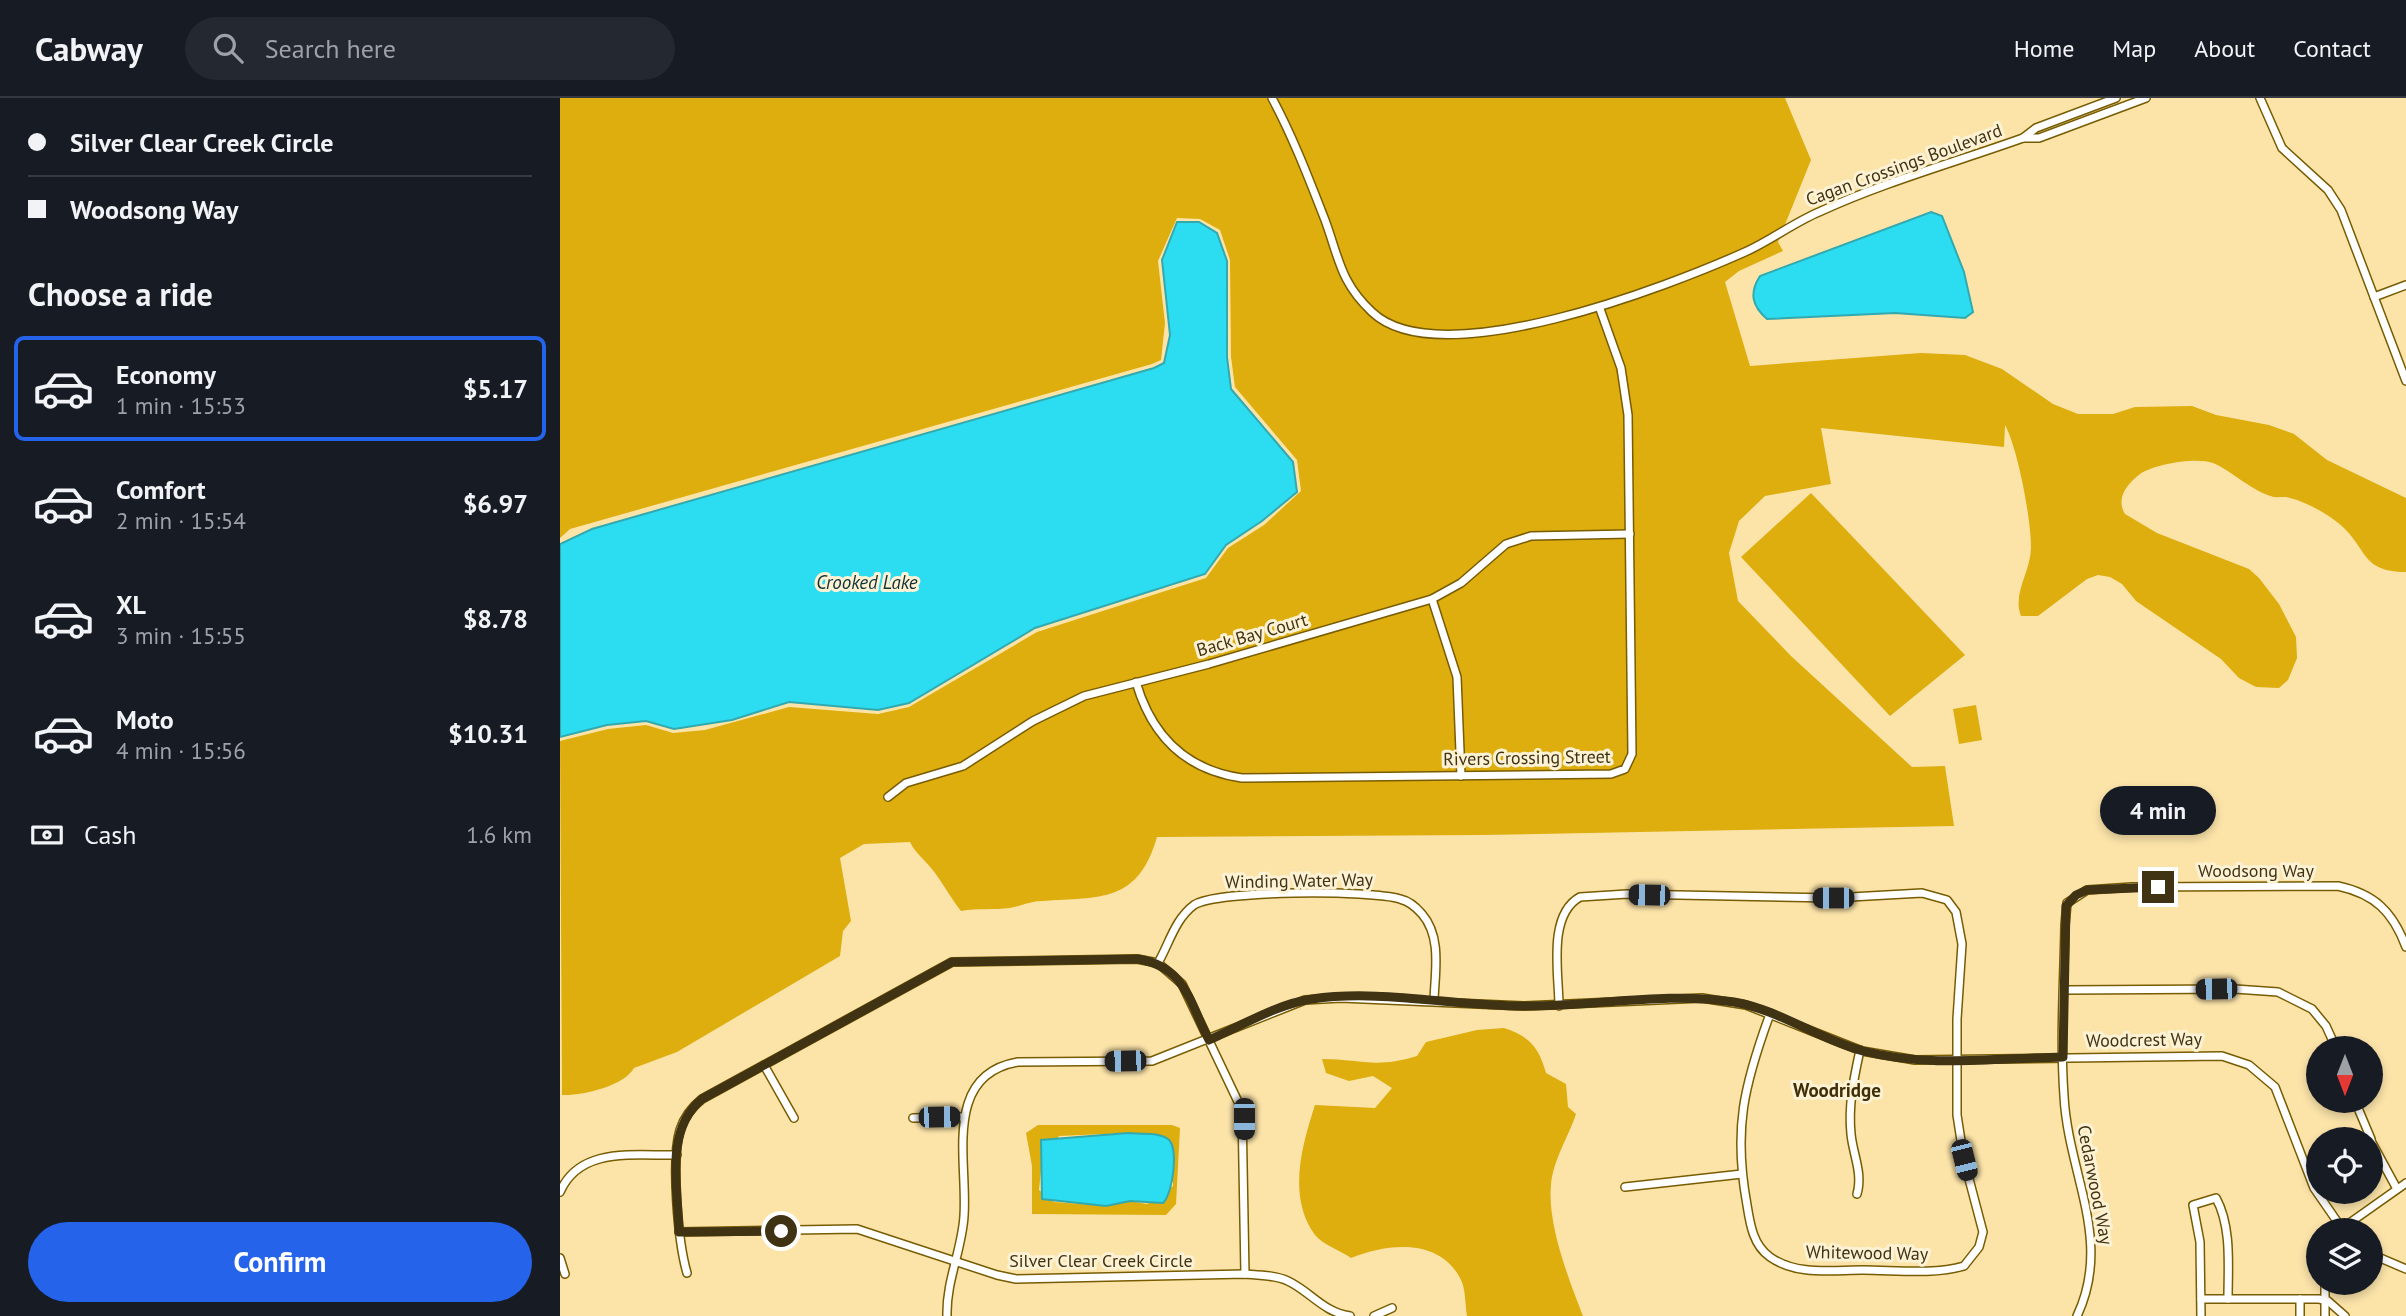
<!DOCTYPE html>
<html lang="en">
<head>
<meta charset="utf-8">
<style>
	body { margin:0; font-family:"PT Sans",sans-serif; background:#242831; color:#f1f3f6; height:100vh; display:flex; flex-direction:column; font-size:26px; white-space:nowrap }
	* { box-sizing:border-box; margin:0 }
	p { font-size:23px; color:#9ea1a6 }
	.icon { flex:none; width:38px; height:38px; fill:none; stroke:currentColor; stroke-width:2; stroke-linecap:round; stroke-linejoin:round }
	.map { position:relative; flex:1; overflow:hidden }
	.sheet { display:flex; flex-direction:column; background:#171b24; width:560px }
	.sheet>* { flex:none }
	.top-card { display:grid; align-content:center; height:154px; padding:0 28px; background:#171b24 }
	.needle { width:46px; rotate:180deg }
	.buttons { position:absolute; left:1746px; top:938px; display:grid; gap:14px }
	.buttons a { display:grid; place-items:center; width:77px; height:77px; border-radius:50%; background:#171b24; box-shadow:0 4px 10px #0003; font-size:35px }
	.end { position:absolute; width:32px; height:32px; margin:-16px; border:9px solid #403314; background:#fff; box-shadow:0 0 0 4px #fff }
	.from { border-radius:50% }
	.bubble { position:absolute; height:49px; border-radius:24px; background:#171b24; box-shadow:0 4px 10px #0003; font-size:23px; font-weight:600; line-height:49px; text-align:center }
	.car { position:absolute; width:21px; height:42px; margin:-21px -10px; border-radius:9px; box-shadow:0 0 5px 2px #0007; background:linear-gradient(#222 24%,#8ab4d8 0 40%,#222 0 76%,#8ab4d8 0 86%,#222 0) }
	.top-card b { display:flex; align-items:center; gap:24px; height:66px; font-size:26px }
	.top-card b+b { border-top:2px solid #363941 }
	.top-card i { width:18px; height:18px; background:#f1f3f6 }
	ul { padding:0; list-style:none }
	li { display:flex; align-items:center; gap:21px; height:105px; margin:0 14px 10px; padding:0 14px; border:4px solid transparent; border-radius:10px }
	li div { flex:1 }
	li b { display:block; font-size:26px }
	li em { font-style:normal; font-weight:600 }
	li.active { border-color:#2563eb }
	li>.icon { width:63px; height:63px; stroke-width:1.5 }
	h2 { padding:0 28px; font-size:32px; line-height:84px }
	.pay { display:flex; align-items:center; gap:18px; height:77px; padding:0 28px; font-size:26px }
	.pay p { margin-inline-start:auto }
	.primary-button { display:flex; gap:14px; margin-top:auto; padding:14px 28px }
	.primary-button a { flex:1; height:80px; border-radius:42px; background:#2563eb; color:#fff; font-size:28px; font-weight:600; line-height:80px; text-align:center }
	header { display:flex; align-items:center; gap:42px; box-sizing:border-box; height:98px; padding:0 35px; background:#171b24; border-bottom:2px solid #363941 }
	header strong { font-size:33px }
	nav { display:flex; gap:38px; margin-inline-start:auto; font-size:24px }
	.search { width:490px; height:63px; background:#242831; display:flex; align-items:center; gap:18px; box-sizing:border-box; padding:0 24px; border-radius:38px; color:#9ea1a6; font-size:26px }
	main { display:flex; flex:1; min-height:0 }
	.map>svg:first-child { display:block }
</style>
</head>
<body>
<header>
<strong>Cabway</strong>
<div class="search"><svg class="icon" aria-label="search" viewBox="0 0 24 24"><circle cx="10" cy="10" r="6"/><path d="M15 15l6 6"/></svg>Search here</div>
<nav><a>Home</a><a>Map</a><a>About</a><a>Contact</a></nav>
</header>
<main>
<section class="sheet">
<div class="top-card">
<b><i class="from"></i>Silver Clear Creek Circle</b>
<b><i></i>Woodsong Way</b>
</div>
<h2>Choose a ride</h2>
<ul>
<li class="active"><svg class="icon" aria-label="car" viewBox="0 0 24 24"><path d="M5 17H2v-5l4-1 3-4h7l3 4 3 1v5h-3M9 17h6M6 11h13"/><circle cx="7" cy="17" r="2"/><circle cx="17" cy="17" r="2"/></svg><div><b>Economy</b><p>1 min · 15:53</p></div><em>$5.17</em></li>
<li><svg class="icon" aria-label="car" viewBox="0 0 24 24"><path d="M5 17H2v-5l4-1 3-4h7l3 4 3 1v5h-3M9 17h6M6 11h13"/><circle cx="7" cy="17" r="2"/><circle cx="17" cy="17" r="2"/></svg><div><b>Comfort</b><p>2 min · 15:54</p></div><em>$6.97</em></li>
<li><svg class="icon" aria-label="car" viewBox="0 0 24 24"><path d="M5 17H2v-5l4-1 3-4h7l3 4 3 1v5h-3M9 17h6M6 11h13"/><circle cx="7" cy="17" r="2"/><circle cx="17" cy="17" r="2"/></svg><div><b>XL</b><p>3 min · 15:55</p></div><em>$8.78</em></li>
<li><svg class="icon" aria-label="car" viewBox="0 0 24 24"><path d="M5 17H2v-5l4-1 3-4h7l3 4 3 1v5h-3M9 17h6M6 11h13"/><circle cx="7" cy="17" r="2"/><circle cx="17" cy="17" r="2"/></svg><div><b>Moto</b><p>4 min · 15:56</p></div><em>$10.31</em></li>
</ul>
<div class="pay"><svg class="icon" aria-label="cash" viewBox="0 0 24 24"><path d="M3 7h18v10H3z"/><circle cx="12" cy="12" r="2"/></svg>Cash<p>1.6 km</p></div>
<div class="primary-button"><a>Confirm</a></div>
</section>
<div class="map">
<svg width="1846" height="1218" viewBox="0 0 1846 1218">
	<rect width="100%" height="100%" fill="#fce4a9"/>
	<g fill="#dead0e" fill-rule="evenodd">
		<path d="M0,0H1225L1251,62L1218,144L1223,153L1179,173L1165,184L1190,268L1361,255L1405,257L1442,271L1493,306L1518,316H1553L1575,309L1632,308L1656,317L1709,327L1734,336L1767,362L1846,400V474C1799,474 1808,448 1777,424C1764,414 1746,404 1730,400C1725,398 1719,400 1714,399C1691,393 1674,374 1653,365C1636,359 1595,366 1580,376C1568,385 1555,400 1565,416L1597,435L1689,471L1699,480L1719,506L1736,539L1737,560L1728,582L1719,590L1696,589L1679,580L1661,561L1576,503L1562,486L1550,479L1538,477L1527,481L1478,518H1461C1452,495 1471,474 1471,449C1471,421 1458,351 1445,327L1444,349L1261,330L1271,386L1205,398L1179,423L1169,455L1178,503L1231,558L1352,669L1385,668L1394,728L922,737L597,739C578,805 541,799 482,803C471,803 461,808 450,810C434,812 418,810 401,813C390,799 382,783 371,770C363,760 356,756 350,744L304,746L280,760L291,823L283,833L280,858L117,954L74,970C64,988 22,998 2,997L0,643L48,631L86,627L113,635L145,632L229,609L318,616L349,609L477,534L646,480L668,450L704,427L741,393L737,362L675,289L671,259L670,162L660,132L640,121L617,120L598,163L605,225L601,262L592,266L10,431L0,440Z"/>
		<polygon points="1251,395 1405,557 1330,618 1181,459"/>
		<polygon points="1416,607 1422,642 1399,646 1393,611"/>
		<path d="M944,930C969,938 979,949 986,975L1006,986L1008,1009L1016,1016C1008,1040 993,1062 991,1087C987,1126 1009,1182 1023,1218H907C905,1207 906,1190 900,1180C878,1139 826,1146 791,1160C781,1153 762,1146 755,1137C727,1099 742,1047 755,1007L815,1010L832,990L813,978L789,983L766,975L762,961C801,961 815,971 857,958L866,944L917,932Z"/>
		<path d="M478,1027H612L620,1030L616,1106L606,1117L472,1116V1068L466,1035ZM568,1035L613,1049V1088L587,1106L570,1103L545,1108L494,1104L479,1092L482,1063L499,1038Z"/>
	</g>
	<g fill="#2cdcf1" stroke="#32a9af" stroke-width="2">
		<path d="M1371,114L1382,118L1404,174L1413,214L1405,220L1335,215L1207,221C1192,208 1189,195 1200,178Z"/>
		<polygon points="617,124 639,124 657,135 667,163 667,259 671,291 733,364 737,394 702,423 666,447 645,476 475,530 349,605 318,612 229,604 172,622 114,631 86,623 47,627 0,639 0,446 32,431 594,270 604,265 610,237 602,162"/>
		<path d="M568,1035C579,1036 598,1034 608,1041C619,1049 613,1096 603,1105L570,1103L546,1108L482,1101L481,1042Z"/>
	</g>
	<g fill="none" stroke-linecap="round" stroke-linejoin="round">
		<g stroke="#785c02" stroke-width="10">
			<g id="street">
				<path d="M712,0C733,39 749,81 765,122C779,160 780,184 812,214C879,278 1109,188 1185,154C1210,143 1233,125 1259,114C1324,84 1396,64 1463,40L1476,30L1556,0"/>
				<polyline points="1700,0 1722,50 1768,92 1781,112 1846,283"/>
				<polyline points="1463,40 1479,40 1586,0"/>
				<polyline points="1814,199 1846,187"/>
				<polyline points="872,501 897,579 901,678"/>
				<path d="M576,584C592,639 626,672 682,680L1051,676L1065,671L1072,656L1068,317L1061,270L1040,211"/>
				<polyline points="328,699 346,685 403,668 473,623 524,598 649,566 872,501 901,485 946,446 971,438 1070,436"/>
				<path d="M598,865C609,846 615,821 634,807C657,792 811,792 840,801C849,803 856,809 862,816C882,839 875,874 874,902"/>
				<polyline points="1504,892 1675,891 1718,894 1752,911 1766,928 1776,950"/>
				<path d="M999,908C999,877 987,817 1020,799L1067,796L1273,800L1362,795L1387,802L1396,814L1402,846L1397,921V1017L1404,1062L1423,1134L1419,1149L1404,1168C1372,1177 1335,1172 1303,1172C1272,1172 1237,1178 1210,1159C1193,1147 1190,1126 1187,1107C1173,1031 1184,987 1210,916"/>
				<polyline points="204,967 234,1020"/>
				<polyline points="1795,1003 1811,1041"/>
				<polyline points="353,1020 404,1019"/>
				<polyline points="1811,1043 1837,1091"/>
				<polyline points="1065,1089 1182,1076"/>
				<path d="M0,1094C20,1048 75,1058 117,1057"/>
				<path d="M1297,1096C1303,1075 1293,1057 1291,1036C1288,1007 1294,980 1300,952"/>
				<polyline points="1781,1131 1846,1085"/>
				<path d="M119,1134L297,1131L437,1177L456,1181L685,1176C699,1177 715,1177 728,1183C751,1194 763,1214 790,1218"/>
				<polyline points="1811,1156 1846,1171"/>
				<polyline points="0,1160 5,1176"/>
				<path d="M127,1175C118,1144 111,1062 120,1032C124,1019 132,1009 142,1001L392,864L577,861L598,865L622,886L682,1012L685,1176"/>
				<polyline points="1641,1201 1759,1201 1768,1203 1785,1218"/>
				<polyline points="1740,1201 1740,1218"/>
				<path d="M387,1218C386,1183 402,1152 404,1118C408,1063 382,977 458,964L592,963L745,902L781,900L964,908L1142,900L1186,907L1302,953L1355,962L1662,958L1689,967L1715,989L1754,1090L1783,1132"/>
				<polyline points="814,1218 832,1210"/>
				<path d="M1517,1218C1553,1142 1508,1076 1504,998C1500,942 1504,884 1505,827L1507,805L1527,792L1572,789L1778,788C1815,796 1833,814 1846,849"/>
				<path d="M1641,1218L1640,1144L1633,1107L1656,1100C1672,1129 1668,1169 1668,1201"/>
				<polyline points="1765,1218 1765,1185"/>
			</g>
		</g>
		<use href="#street" stroke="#fff" stroke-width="7"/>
	</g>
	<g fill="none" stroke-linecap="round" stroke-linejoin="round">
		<path stroke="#403314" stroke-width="9" d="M221,1133L119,1134C118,1091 104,1032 142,1001L392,864L578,861C626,869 629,904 649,942C681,928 717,906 752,901C819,891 895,908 963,908C1034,909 1104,893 1174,904C1220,912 1258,941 1303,953C1368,970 1437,960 1503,959L1506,808L1516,797L1527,792L1598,789"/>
	</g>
	<g text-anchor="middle" stroke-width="6" stroke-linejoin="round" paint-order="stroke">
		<g font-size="18" fill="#403314" stroke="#fef2d5">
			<text transform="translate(1344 67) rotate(-20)" y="6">Cagan Crossings Boulevard</text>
			<text transform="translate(692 537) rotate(-16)" y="6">Back Bay Court</text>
			<text transform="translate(967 660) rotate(-1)" y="6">Rivers Crossing Street</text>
			<text x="1696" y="779">Woodsong Way</text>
			<text transform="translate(739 783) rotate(-1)" y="6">Winding Water Way</text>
			<text transform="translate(1584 942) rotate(-1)" y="6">Woodcrest Way</text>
			<text transform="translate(1535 1087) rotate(79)" y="6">Cedarwood Way</text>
			<text transform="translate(1307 1155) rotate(1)" y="6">Whitewood Way</text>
			<text x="541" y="1169">Silver Clear Creek Circle</text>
		</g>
		<g font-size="19" font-style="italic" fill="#113237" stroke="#fef2d5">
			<text x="307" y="491">Crooked Lake</text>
		</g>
		<g font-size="19" font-weight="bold" fill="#3e2f06" stroke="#fef2d5">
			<text x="1277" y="999">Woodridge</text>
		</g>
	</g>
</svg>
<div class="buttons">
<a><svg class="needle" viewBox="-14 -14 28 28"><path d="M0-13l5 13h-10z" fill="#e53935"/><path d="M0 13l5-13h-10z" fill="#9ea1a6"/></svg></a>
<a><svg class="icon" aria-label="locate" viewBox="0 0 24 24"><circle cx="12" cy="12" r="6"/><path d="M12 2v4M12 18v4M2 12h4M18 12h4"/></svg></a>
<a><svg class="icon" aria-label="layers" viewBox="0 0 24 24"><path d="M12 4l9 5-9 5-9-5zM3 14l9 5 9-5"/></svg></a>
</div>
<i class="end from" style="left:221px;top:1133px"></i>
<i class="end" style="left:1598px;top:789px"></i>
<div class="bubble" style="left:1540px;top:688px;width:116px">4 min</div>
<i class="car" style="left:1089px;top:797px;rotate:271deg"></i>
<i class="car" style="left:1273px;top:800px;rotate:270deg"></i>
<i class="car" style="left:1656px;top:891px;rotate:269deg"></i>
<i class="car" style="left:565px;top:963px;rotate:269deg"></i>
<i class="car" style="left:379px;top:1019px;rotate:89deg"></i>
<i class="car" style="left:684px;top:1021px;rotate:180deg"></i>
<i class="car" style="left:1404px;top:1062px;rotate:166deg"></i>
</div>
</main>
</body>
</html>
